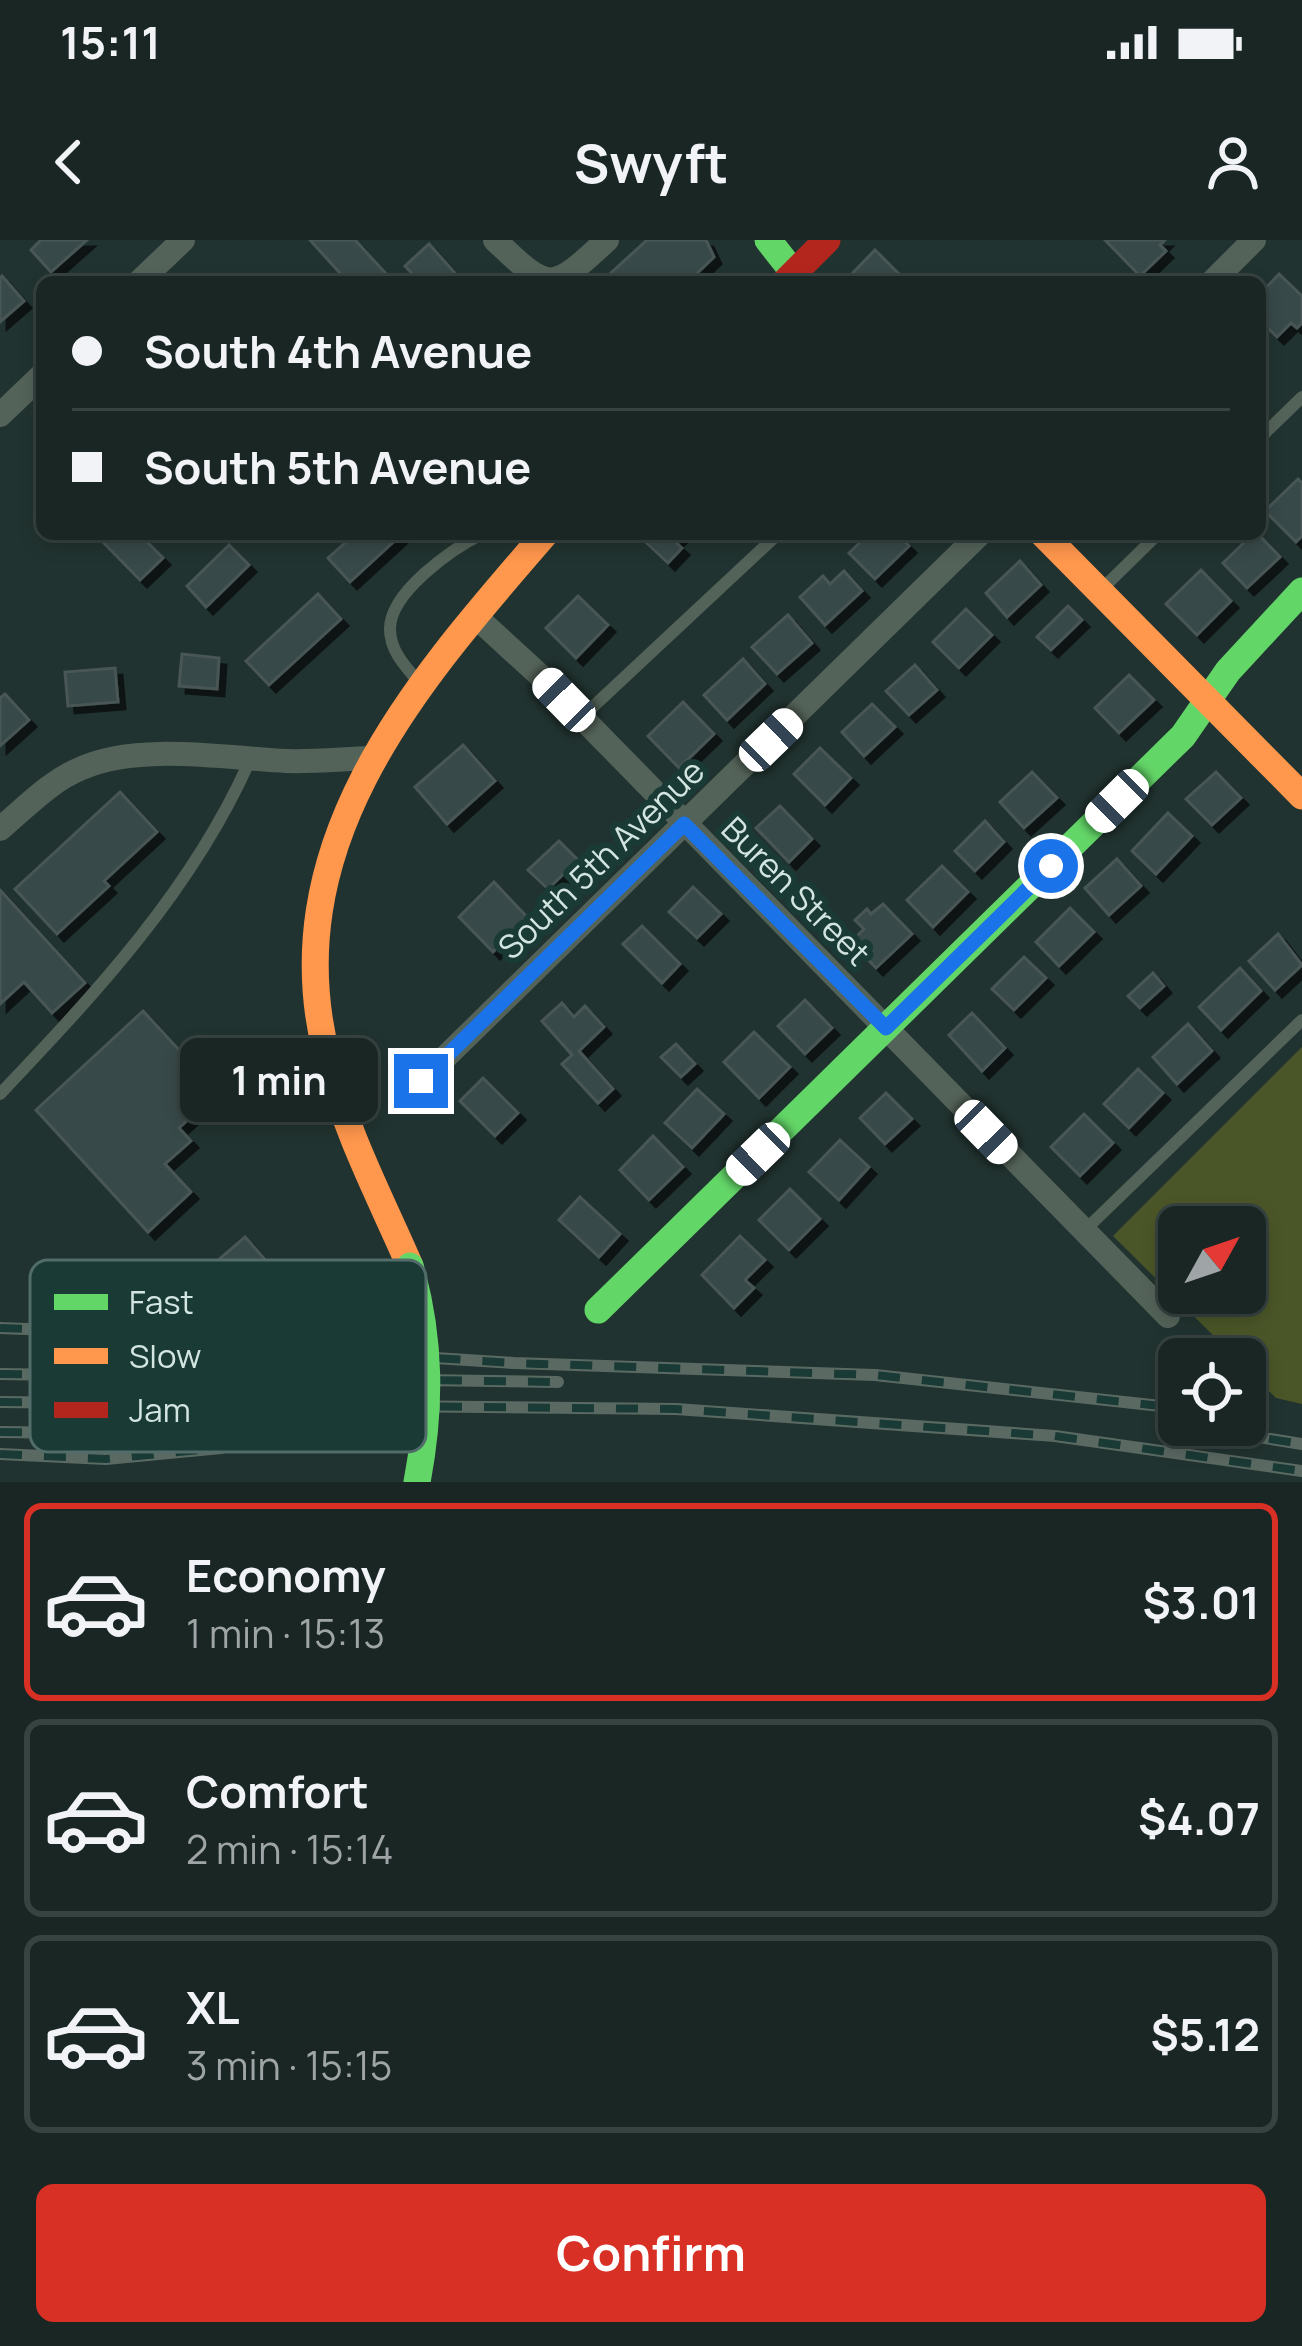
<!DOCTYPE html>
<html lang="en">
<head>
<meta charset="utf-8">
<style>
	body { margin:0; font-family:Manrope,sans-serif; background:#263231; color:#f1f3f6; height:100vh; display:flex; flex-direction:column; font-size:45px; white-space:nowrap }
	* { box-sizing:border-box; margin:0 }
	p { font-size:39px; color:#9fa5a6 }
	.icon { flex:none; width:66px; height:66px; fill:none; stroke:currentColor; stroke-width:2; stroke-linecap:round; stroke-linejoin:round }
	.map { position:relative; height:1242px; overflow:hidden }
	.sheet { display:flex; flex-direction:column; background:#192624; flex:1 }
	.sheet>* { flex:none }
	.hud { position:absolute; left:36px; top:36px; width:1230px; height:264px; border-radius:18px; box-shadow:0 6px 18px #0003,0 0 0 3px #374341; display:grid; align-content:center; height:264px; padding:0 36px; background:#192624 }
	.needle { width:78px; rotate:50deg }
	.controls { position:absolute; left:1158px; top:966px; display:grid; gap:24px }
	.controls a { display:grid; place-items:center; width:108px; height:108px; border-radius:18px; background:#192624; box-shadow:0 6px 18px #0003,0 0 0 3px #374341; font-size:60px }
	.end { position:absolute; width:54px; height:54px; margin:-27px; border:15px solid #1a73e8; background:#fff; box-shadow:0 0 0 6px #fff }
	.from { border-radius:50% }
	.bubble { position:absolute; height:84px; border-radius:18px; background:#192624; box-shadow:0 6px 18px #0003,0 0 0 3px #374341; font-size:39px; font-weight:700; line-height:84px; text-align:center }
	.car { position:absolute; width:36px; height:72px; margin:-36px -18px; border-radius:15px; box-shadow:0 0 9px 3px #0007; background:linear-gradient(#fff 24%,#345 0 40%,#fff 0 76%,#345 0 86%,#fff 0) }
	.hud b { display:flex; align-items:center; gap:42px; height:114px; font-size:45px }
	.hud b+b { border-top:3px solid #374341 }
	.hud i { width:30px; height:30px; background:#f1f3f6 }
	ul { padding:21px 0 0; list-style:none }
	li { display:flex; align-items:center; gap:36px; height:198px; margin:0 24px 18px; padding:0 12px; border:6px solid #374341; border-radius:18px }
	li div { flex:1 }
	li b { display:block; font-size:45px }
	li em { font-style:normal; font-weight:700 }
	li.selected { border-color:#d93025 }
	li>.icon { width:108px; height:108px; stroke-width:1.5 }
	.cta { display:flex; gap:24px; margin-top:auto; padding:24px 36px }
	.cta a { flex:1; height:138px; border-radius:18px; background:#d93025; color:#fff; font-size:48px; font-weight:700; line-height:138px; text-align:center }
	.status { display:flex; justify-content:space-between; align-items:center; height:84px; padding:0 60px; background:#192624; direction:ltr }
	.status svg { height:33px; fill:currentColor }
	header { display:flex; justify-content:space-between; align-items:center; height:156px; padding:0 36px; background:#192624; font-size:54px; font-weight:700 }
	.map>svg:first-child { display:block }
</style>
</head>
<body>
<div class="status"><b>15:11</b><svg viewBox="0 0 49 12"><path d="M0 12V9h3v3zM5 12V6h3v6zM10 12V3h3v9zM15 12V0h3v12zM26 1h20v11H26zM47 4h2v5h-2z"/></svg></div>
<header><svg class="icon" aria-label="back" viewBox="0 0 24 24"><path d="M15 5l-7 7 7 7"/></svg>Swyft<svg class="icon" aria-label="person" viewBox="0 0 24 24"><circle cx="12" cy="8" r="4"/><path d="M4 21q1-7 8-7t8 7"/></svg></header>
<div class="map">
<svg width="1302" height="1242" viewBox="0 0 1302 1242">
	<defs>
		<filter id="shadow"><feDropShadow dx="7" dy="7" stdDeviation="0" flood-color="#0009"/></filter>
	</defs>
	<rect width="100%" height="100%" fill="#213330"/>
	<path fill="#4b5628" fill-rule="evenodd" d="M1302,807V1164L1276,1158L1245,1127V1119H1237L1113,996ZM1245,987V1053H1179V987Z"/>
	<g fill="#394848" stroke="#485656" stroke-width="3" filter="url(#shadow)">
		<polygon points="41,0 87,0 51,32 31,10"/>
		<polygon points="310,0 355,0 391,39 348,42"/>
		<polygon points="647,0 706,0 714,17 688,42 601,42"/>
		<polygon points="1105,0 1165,0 1160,5 1166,11 1140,36"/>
		<polygon points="429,4 463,42 420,42 405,26"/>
		<polygon points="875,10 907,42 844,42"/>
		<polygon points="1279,34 1302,56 1302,83 1297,88 1291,83 1277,97 1260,80 1260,54"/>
		<polygon points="2,36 24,61 0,82 0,38"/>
		<polygon points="1298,239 1302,243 1302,296 1296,302 1265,271"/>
		<polygon points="95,294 139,294 163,318 140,340"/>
		<polygon points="355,294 402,294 350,342 328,318"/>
		<polygon points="637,294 681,294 674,301 682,308 668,323"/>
		<polygon points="869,294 897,294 909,306 875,339 849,313"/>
		<polygon points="1253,294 1258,294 1280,317 1247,348 1223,323"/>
		<polygon points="229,305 249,325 206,367 187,346"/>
		<polygon points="1020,321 1041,345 1007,377 986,353"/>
		<polygon points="1201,330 1231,361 1197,395 1166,364"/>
		<polygon points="844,331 862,351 825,385 800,357 823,336 830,344"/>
		<polygon points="318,354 341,379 269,445 246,421"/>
		<polygon points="578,356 608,385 576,418 546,388"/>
		<polygon points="1068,366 1082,380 1051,410 1037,397"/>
		<polygon points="966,369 992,395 959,428 933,402"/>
		<polygon points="788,375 812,403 777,434 752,407"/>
		<polygon points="182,414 219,418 217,449 179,446"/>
		<polygon points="743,419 765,444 727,480 704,455"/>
		<polygon points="915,425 937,450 909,475 886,451"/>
		<polygon points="115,428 118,462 68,466 65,432"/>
		<polygon points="1129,435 1154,460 1119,493 1095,468"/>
		<polygon points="5,454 29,480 0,506 0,458"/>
		<polygon points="683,462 714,494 679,528 648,496"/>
		<polygon points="872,464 895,487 864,516 842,492"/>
		<polygon points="463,505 495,541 447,584 415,547"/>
		<polygon points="820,508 851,538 825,565 794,534"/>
		<polygon points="1032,532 1057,558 1024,588 1000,562"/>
		<polygon points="1216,532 1241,558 1212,585 1186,559"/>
		<polygon points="120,552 157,592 104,641 109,646 57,694 15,649"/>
		<polygon points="780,566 812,599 789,622 756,588"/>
		<polygon points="1168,573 1192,596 1156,634 1132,611"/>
		<polygon points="985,581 1004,602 975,631 955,611"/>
		<polygon points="559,601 578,620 548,649 528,630"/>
		<polygon points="1117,619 1141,646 1109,675 1085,648"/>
		<polygon points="942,626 968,652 933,687 907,660"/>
		<polygon points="494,642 528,678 493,712 459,677"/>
		<polygon points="693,647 721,674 697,698 669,672"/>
		<polygon points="0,650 85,743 52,773 24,742 0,764"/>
		<polygon points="883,664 912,694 876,728 851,702 864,689 855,680 867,669 871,674"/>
		<polygon points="1070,668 1094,692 1059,726 1036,702"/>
		<polygon points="642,686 680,724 662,743 623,704"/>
		<polygon points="1278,694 1302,725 1275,750 1249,721"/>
		<polygon points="1024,717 1046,738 1014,770 992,749"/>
		<polygon points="1240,728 1261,751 1221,790 1199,767"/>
		<polygon points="1153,733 1164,746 1140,768 1128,756"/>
		<polygon points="805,760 832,788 805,814 778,786"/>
		<polygon points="562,763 574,777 585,766 604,787 579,811 613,849 598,863 562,824 572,815 542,781"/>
		<polygon points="143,771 218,852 179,888 191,901 165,924 191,952 148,992 36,870"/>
		<polygon points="972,773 1005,808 982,831 949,795"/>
		<polygon points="1188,784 1212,811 1177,844 1153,817"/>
		<polygon points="754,792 790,827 759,858 724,822"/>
		<polygon points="676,804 695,824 681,837 661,817"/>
		<polygon points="1138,829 1163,853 1129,888 1104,864"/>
		<polygon points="483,838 518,873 495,896 460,861"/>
		<polygon points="697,849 724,874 692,908 665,883"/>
		<polygon points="886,853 912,879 885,904 860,878"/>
		<polygon points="1084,874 1113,903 1080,936 1051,907"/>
		<polygon points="653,896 683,927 649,960 620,930"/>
		<polygon points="840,900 869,927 839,960 809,932"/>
		<polygon points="790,949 820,979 789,1010 759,980"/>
		<polygon points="580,957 620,994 599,1017 559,980"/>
		<polygon points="740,996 765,1020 745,1040 754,1048 734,1068 702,1035"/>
		<polygon points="245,997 294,1052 265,1079 215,1023"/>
	</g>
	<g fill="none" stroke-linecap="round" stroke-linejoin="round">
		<g stroke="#546359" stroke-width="12">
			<polyline points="1260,198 1302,157"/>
			<polyline points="1101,350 1158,294"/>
			<path d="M417,440C404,425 390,410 390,389C390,352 452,309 482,294"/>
			<polyline points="582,477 778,294"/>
			<path d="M0,854C96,753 193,649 250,520"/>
			<polyline points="1084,991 1302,780"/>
		</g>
		<g stroke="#546359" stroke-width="24">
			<path d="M495,0C550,53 551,52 607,0"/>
			<polyline points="139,42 183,0"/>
			<polyline points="1212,42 1254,0"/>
			<polyline points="0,175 42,135"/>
			<polyline points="476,377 547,442 1168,1076"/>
			<path d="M0,589C26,567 50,541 82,528C138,503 225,518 286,521C313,522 342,519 370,518"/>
			<polyline points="421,841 980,294"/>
		</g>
		<g stroke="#63d668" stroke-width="27">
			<polyline points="768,0 801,42"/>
			<polyline points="598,1070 1183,496 1228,431 1302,351"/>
		</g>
		<g stroke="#ff974d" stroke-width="27">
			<polyline points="1043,294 1302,556"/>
			<path d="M410,1026C381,959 346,893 328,821C271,606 415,444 545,294"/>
		</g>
		<polyline stroke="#b3261e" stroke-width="27" points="785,42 827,0"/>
		<g stroke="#5b6963" stroke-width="12">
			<g id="rail">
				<polyline points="0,1088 280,1099 372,1114 514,1123 875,1135 1179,1168"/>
				<polyline points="0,1134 558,1142"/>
				<polyline points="0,1162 676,1169 1055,1196 1302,1231"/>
				<polyline points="1182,1185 1302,1204"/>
				<polyline points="0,1192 308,1196 413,1183"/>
				<polyline points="0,1214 106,1219 221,1208"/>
			</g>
		</g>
		<use href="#rail" stroke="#1a3a36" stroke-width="8" stroke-dasharray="22" stroke-linecap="butt"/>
		<path stroke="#63d668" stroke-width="27" d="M410,1026C431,1099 431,1168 417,1242"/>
	</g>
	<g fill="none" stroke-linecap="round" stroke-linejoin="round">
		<polyline stroke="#1a73e8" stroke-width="15" points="421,841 684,584 886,788 1051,626"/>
	</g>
	<g text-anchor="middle" stroke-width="12" stroke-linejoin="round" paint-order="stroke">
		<g font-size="33" fill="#d3e5e1" stroke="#1a3a36">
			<text transform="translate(601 619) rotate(-44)" y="12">South 5th Avenue</text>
			<text transform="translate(796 651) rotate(45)" y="12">Buren Street</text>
		</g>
	</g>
	<rect x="30" y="1020" width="396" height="192" rx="18" fill="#1a3a36" stroke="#526d69" stroke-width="3"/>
	<rect x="54" y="1054" width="54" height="16" fill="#63d668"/>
	<rect x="54" y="1108" width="54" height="16" fill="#ff974d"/>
	<rect x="54" y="1162" width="54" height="16" fill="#b3261e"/>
	<g font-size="33" fill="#d3e5e1">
		<text x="129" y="1074">Fast</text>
		<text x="129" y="1128">Slow</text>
		<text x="129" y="1182">Jam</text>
	</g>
</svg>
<div class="controls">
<a><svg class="needle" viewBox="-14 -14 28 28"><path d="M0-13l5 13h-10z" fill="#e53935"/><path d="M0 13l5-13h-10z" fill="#9fa5a6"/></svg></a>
<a><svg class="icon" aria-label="locate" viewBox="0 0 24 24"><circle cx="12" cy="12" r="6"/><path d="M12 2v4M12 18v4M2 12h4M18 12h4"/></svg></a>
</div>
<i class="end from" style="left:1051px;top:626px"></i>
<i class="end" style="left:421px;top:841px"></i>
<div class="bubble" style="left:180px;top:798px;width:198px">1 min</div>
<i class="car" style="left:564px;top:460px;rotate:316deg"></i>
<i class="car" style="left:771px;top:500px;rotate:46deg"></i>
<i class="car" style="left:1117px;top:561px;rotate:225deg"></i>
<i class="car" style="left:986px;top:892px;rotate:136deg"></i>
<i class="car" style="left:758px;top:914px;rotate:226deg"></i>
<div class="hud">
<b><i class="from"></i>South 4th Avenue</b>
<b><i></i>South 5th Avenue</b>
</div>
</div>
<section class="sheet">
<ul>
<li class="selected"><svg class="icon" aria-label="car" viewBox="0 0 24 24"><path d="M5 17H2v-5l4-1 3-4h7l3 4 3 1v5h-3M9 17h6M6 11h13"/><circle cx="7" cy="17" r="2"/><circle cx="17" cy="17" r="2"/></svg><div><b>Economy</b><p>1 min · 15:13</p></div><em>$3.01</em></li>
<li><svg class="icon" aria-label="car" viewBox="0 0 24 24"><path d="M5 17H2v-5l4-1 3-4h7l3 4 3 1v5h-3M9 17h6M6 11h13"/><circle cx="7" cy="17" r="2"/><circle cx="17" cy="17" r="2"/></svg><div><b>Comfort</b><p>2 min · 15:14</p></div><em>$4.07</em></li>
<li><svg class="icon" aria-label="car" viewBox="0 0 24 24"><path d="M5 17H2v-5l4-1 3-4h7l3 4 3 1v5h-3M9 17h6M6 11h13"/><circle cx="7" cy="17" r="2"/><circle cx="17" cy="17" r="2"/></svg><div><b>XL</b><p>3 min · 15:15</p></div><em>$5.12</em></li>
</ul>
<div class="cta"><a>Confirm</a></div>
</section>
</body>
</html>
